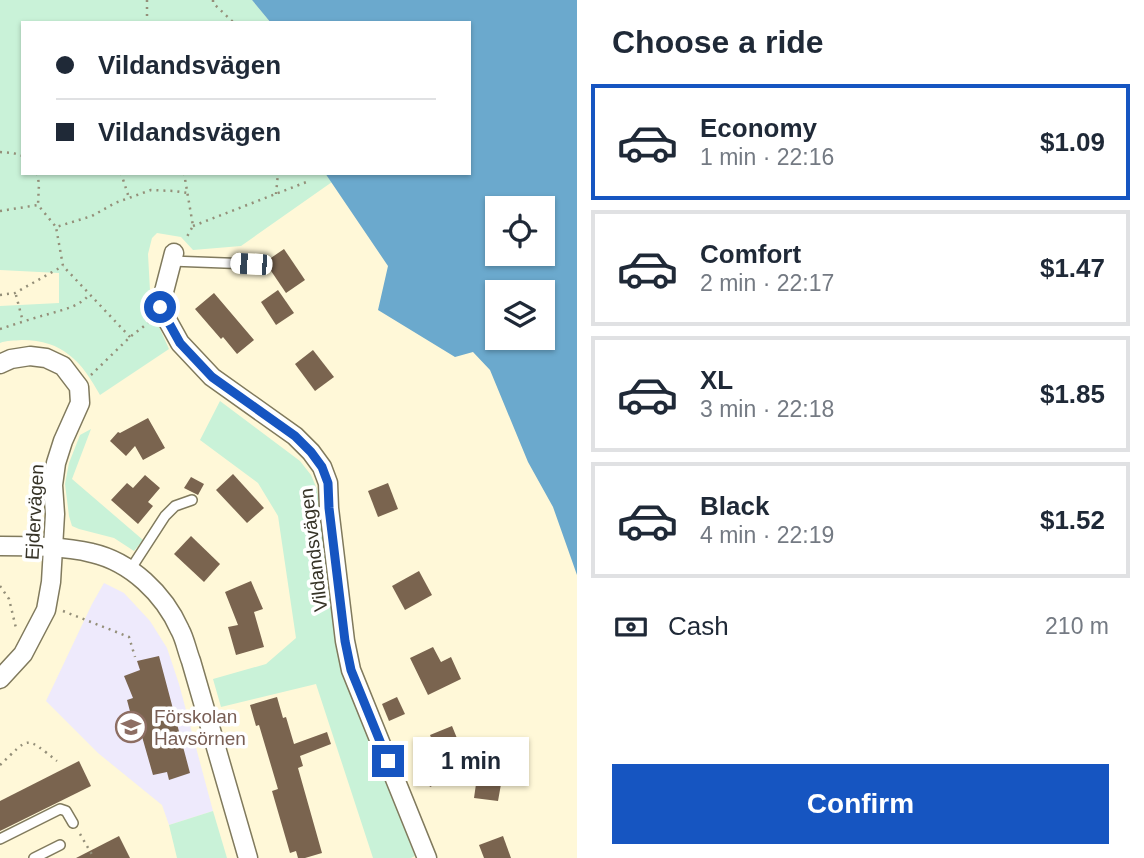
<!DOCTYPE html>
<html lang="en">
<head>
<meta charset="utf-8">
<style>
	body { margin:0; font-family:Arial,sans-serif; background:#f6f6f7; color:#1f2937; height:100vh; display:flex; flex-direction:column; font-size:26px; white-space:nowrap }
	* { box-sizing:border-box; margin:0 }
	p { font-size:23px; color:#747a83 }
	.icon { flex:none; width:38px; height:38px; fill:none; stroke:currentColor; stroke-width:2; stroke-linecap:round; stroke-linejoin:round }
	.map { position:relative; flex:1; overflow:hidden }
	.side { display:flex; flex-direction:column; background:#fff; width:567px }
	.side>* { flex:none }
	.hud { position:absolute; left:21px; top:21px; width:450px; height:154px; border-radius:0px; box-shadow:0 2px 5px #0004; display:grid; align-content:center; height:154px; padding:0 35px; background:#fff }
	.buttons { position:absolute; left:485px; top:196px; display:grid; gap:14px }
	.buttons a { display:grid; place-items:center; width:70px; height:70px; border-radius:0px; background:#fff; box-shadow:0 2px 5px #0004; font-size:35px }
	.end { position:absolute; width:32px; height:32px; margin:-16px; border:9px solid #1655c1; background:#fff; box-shadow:0 0 0 4px #fff }
	.from { border-radius:50% }
	.bubble { position:absolute; height:49px; border-radius:0px; background:#fff; box-shadow:0 2px 5px #0004; font-size:23px; font-weight:700; line-height:49px; text-align:center }
	.car { position:absolute; width:21px; height:42px; margin:-21px -10px; border-radius:9px; box-shadow:0 0 5px 2px #0007; background:linear-gradient(#fff 24%,#345 0 40%,#fff 0 76%,#345 0 86%,#fff 0) }
	.hud b { display:flex; align-items:center; gap:24px; height:66px; font-size:26px }
	.hud b+b { border-top:2px solid #e0e1e3 }
	.hud i { width:18px; height:18px; background:#1f2937 }
	ul { padding:0; list-style:none }
	li { display:flex; align-items:center; gap:21px; height:116px; margin:0 14px 10px; padding:0 21px; border:4px solid #e0e1e3; border-radius:0px }
	li div { flex:1 }
	li b { display:block; font-size:26px }
	li em { font-style:normal; font-weight:700 }
	li.on { border-color:#1655c1 }
	li>.icon { width:63px; height:63px; stroke-width:1.5 }
	h2 { padding:0 35px; font-size:32px; line-height:84px }
	.pay { display:flex; align-items:center; gap:18px; height:77px; padding:0 35px; font-size:26px }
	.pay p { margin-inline-start:auto }
	.cta { display:flex; gap:14px; margin-top:auto; padding:14px 35px }
	.cta a { flex:1; height:80px; border-radius:0px; background:#1655c1; color:#fff; font-size:28px; font-weight:700; line-height:80px; text-align:center }
	main { display:flex; flex:1; min-height:0 }
	.map>svg:first-child { display:block }
</style>
</head>
<body>
<main>
<div class="map">
<svg width="577" height="858" viewBox="0 0 577 858">
	<rect width="100%" height="100%" fill="#fff8d8"/>
	<polygon fill="#eeeafc" points="104,583 124,593 150,621 167,648 179,684 213,811 169,825 162,805 98,753 46,701 92,604"/>
	<g fill="#c9f2d8">
		<path d="M0,0H252L271,23H23V173H325L332,182L241,246L193,250L181,237L157,233L152,238L148,254L151,309L169,349L100,395C82,362 63,340 22,340C14,341 7,340 0,343V306L59,303V273L0,270Z"/>
		<polygon points="220,401 300,461 311,475 317,489 337,639 345,675 415,856 411,858 373,858 316,684 221,707 213,679 266,664 296,638 278,516 258,483 200,440"/>
		<polygon points="91,429 72,479 143,540 134,551 114,538 79,529 72,526 69,516 65,484 69,463 80,435"/>
		<polygon points="213,811 227,858 177,858 169,825"/>
	</g>
	<path fill="#6ba9cd" fill-rule="evenodd" d="M252,0H577V575L553,507L528,462L490,370L473,352L455,357L378,310L388,266L325,173H469V23H271ZM542,208V254H497V208ZM542,292V338H497V292Z"/>
	<g fill="#7a644f">
		<polygon points="284,249 305,280 286,293 265,262"/>
		<polygon points="278,290 294,313 276,325 261,302"/>
		<polygon points="214,293 254,340 237,354 223,337 221,339 195,309"/>
		<polygon points="313,350 334,377 315,391 295,364"/>
		<polygon points="148,418 165,448 143,460 135,446 126,456 110,441 118,432 120,433"/>
		<polygon points="233,474 264,508 247,523 216,490"/>
		<polygon points="145,475 160,488 148,502 153,506 138,524 111,500 127,483 133,488"/>
		<polygon points="191,477 204,484 198,495 184,488"/>
		<polygon points="388,483 398,509 378,517 368,491"/>
		<polygon points="191,536 220,564 204,582 174,554"/>
		<polygon points="419,571 432,595 405,610 392,586"/>
		<polygon points="251,581 263,609 254,612 264,647 236,655 228,627 238,625 225,592"/>
		<polygon points="433,647 441,662 451,657 461,679 428,695 410,658"/>
		<polygon points="159,656 190,773 169,780 167,772 153,775 137,719 132,719 127,700 133,698 124,676 140,670 137,661"/>
		<polygon points="277,697 283,718 286,717 294,744 327,732 331,744 300,756 303,766 298,768 322,853 305,858 298,858 296,851 290,853 272,791 278,789 259,725 256,726 250,705"/>
		<polygon points="397,697 405,714 389,721 382,704"/>
		<polygon points="452,726 461,748 478,741 490,771 503,773 498,801 474,798 480,756 444,770 430,735"/>
		<polygon points="79,761 91,786 0,831 0,801"/>
		<polygon points="434,763 442,781 430,787 422,769"/>
		<polygon points="119,836 130,858 76,858"/>
		<polygon points="503,836 511,858 484,858 479,845"/>
	</g>
	<g fill="none" stroke-linecap="round" stroke-linejoin="round">
		<g stroke="#807a5d" stroke-width="12">
			<g id="service">
				<polyline points="171,261 251,264"/>
				<polyline points="130,570 165,516 175,506 192,500"/>
				<polyline points="0,839 60,809 66,811 73,823"/>
				<polyline points="34,858 60,845"/>
			</g>
		</g>
		<g stroke="#807a5d" stroke-width="21">
			<g id="minor">
				<polyline points="174,253 160,307 180,343 212,377 295,436 311,452 322,467 328,483 329,508 345,641 351,670 427,858"/>
				<polyline points="0,364 11,359 30,356 46,358 63,366 79,387 80,403 63,441 56,463 53,485 55,514 51,582 46,610 23,654 0,679"/>
				<path d="M0,546C28,546 65,546 92,553C131,562 164,594 180,630C185,639 187,651 191,661L248,858"/>
			</g>
		</g>
		<g stroke="#948f79" stroke-width="2.5" stroke-dasharray="2 5" stroke-linecap="butt">
			<polyline points="213,0 213,3 234,23"/>
			<polyline points="147,23 147,0"/>
			<polyline points="0,152 13,153 23,156"/>
			<polyline points="37,173 39,184 38,205"/>
			<polyline points="121,173 129,198"/>
			<polyline points="184,173 193,226 185,240"/>
			<polyline points="276,194 278,173"/>
			<polyline points="0,211 38,205 56,227"/>
			<polyline points="193,226 309,181"/>
			<polyline points="0,295 15,293 63,266"/>
			<polyline points="16,295 23,322"/>
			<path d="M0,329C16,324 33,318 49,314C65,309 78,307 89,295"/>
			<polyline points="130,337 63,266 56,227 92,216 115,203 151,190 174,191 188,193"/>
			<polyline points="91,375 130,337 148,323"/>
			<polyline points="0,586 9,599 16,628"/>
			<polyline points="63,611 129,637 135,657"/>
			<path d="M0,765C30,737 24,735 57,761"/>
			<polyline points="80,834 94,858"/>
		</g>
		<use href="#service" stroke="#fff" stroke-width="9"/>
		<use href="#minor" stroke="#fff" stroke-width="18"/>
	</g>
	<g fill="none" stroke-linecap="round" stroke-linejoin="round">
		<polyline stroke="#1655c1" stroke-width="9" points="160,307 180,343 212,377 295,436 311,452 322,467 328,483 329,508 345,641 351,670 388,761"/>
	</g>
	<defs>
		<g id="school-ring" transform="scale(1.575)"><circle r="9.5" fill="#fff" stroke="#8d6e63" stroke-width="1.5"/><path d="M0-5L7-2L0 1L-7-2ZM-4 1L0 2.5L4 1V4Q0 6-4 4Z" fill="#8d6e63"/></g>
	</defs>
	<g fill-rule="evenodd">
		<use href="#school-ring" x="131" y="727"/>
	</g>
	<g text-anchor="middle" stroke-width="7" stroke-linejoin="round" paint-order="stroke">
		<g font-size="19" fill="#363327" stroke="#fff">
			<text transform="translate(34 512) rotate(-87)" y="7">Ejdervägen</text>
			<text transform="translate(313 550) rotate(-97)" y="7">Vildandsvägen</text>
		</g>
		<g font-size="19" fill="#785e54" stroke="#fff" text-anchor="start">
			<text x="154" y="723">Förskolan<tspan x="154" dy="22">Havsörnen</tspan></text>
		</g>
	</g>
</svg>
<div class="buttons">
<a><svg class="icon" aria-label="locate" viewBox="0 0 24 24"><circle cx="12" cy="12" r="6"/><path d="M12 2v4M12 18v4M2 12h4M18 12h4"/></svg></a>
<a><svg class="icon" aria-label="layers" viewBox="0 0 24 24"><path d="M12 4l9 5-9 5-9-5zM3 14l9 5 9-5"/></svg></a>
</div>
<i class="end from" style="left:160px;top:307px"></i>
<i class="end" style="left:388px;top:761px"></i>
<div class="bubble" style="left:413px;top:737px;width:116px">1 min</div>
<i class="car" style="left:251px;top:264px;rotate:273deg"></i>
<div class="hud">
<b><i class="from"></i>Vildandsvägen</b>
<b><i></i>Vildandsvägen</b>
</div>
</div>
<section class="side">
<h2>Choose a ride</h2>
<ul>
<li class="on"><svg class="icon" aria-label="car" viewBox="0 0 24 24"><path d="M5 17H2v-5l4-1 3-4h7l3 4 3 1v5h-3M9 17h6M6 11h13"/><circle cx="7" cy="17" r="2"/><circle cx="17" cy="17" r="2"/></svg><div><b>Economy</b><p>1 min · 22:16</p></div><em>$1.09</em></li>
<li><svg class="icon" aria-label="car" viewBox="0 0 24 24"><path d="M5 17H2v-5l4-1 3-4h7l3 4 3 1v5h-3M9 17h6M6 11h13"/><circle cx="7" cy="17" r="2"/><circle cx="17" cy="17" r="2"/></svg><div><b>Comfort</b><p>2 min · 22:17</p></div><em>$1.47</em></li>
<li><svg class="icon" aria-label="car" viewBox="0 0 24 24"><path d="M5 17H2v-5l4-1 3-4h7l3 4 3 1v5h-3M9 17h6M6 11h13"/><circle cx="7" cy="17" r="2"/><circle cx="17" cy="17" r="2"/></svg><div><b>XL</b><p>3 min · 22:18</p></div><em>$1.85</em></li>
<li><svg class="icon" aria-label="car" viewBox="0 0 24 24"><path d="M5 17H2v-5l4-1 3-4h7l3 4 3 1v5h-3M9 17h6M6 11h13"/><circle cx="7" cy="17" r="2"/><circle cx="17" cy="17" r="2"/></svg><div><b>Black</b><p>4 min · 22:19</p></div><em>$1.52</em></li>
</ul>
<div class="pay"><svg class="icon" aria-label="cash" viewBox="0 0 24 24"><path d="M3 7h18v10H3z"/><circle cx="12" cy="12" r="2"/></svg>Cash<p>210 m</p></div>
<div class="cta"><a>Confirm</a></div>
</section>
</main>
</body>
</html>
